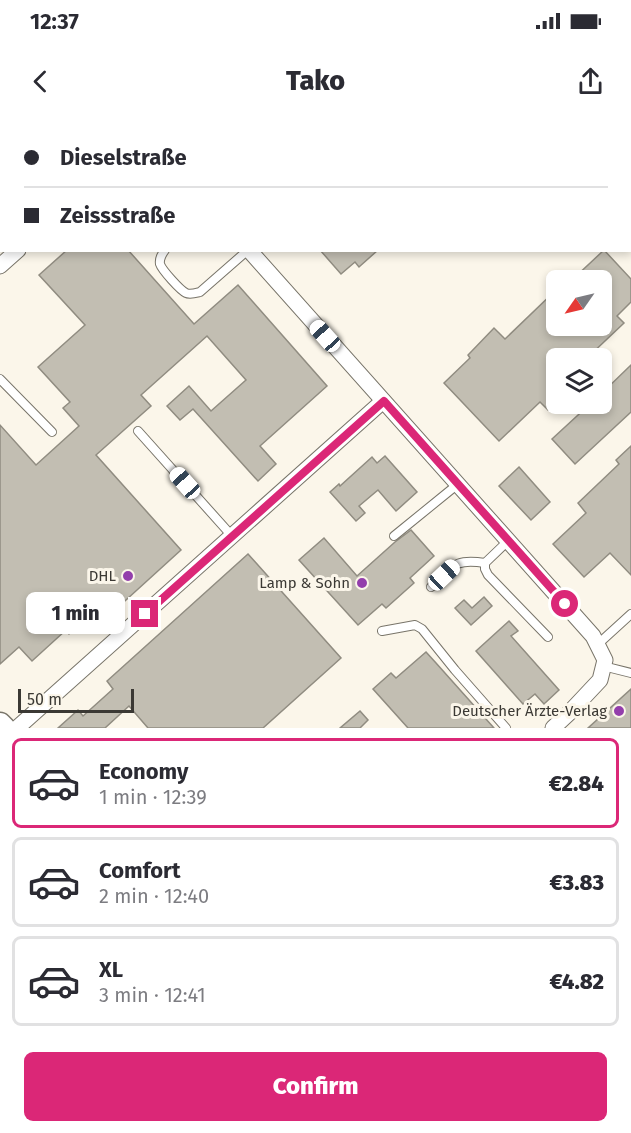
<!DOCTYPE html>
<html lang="en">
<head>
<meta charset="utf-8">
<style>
	body { margin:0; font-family:"Fira Sans",sans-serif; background:#f2f2f3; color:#2b2b33; height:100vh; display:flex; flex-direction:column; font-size:22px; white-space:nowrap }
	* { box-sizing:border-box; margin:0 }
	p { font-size:20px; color:#7c7c81 }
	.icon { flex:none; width:33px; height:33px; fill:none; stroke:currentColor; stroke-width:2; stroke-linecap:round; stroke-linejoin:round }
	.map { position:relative; height:608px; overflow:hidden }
	.sheet { display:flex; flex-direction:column; background:#fff; flex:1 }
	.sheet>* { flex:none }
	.guide { position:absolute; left:0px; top:0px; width:632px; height:132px; box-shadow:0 3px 9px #0003; display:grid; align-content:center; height:132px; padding:0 24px; background:#fff }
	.needle { width:39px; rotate:236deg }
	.fabs { position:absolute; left:546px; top:150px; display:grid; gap:12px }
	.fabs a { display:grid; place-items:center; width:66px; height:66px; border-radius:9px; background:#fff; box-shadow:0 3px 9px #0003; font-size:30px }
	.scale { position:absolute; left:18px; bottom:15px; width:116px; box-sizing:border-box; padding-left:6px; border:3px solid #3b3934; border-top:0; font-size:16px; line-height:21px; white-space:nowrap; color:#3b3934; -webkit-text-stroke:4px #fbf6ea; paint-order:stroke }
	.end { position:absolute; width:27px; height:27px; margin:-14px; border:8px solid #db2777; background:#fff; box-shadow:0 0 0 3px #fff }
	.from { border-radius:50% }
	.bubble { position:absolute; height:42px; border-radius:9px; background:#fff; box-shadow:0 3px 9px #0003; font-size:20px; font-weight:800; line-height:42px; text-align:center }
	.car { position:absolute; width:18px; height:36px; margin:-18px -9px; border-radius:8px; box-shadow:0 0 4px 2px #0007; background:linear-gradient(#fff 24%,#345 0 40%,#fff 0 76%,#345 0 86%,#fff 0) }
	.guide b { display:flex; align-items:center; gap:21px; height:57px; font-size:22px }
	.guide b+b { border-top:2px solid #e1e1e2 }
	.guide i { width:15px; height:15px; background:#2b2b33 }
	ul { padding:10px 0 0; list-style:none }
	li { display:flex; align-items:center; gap:18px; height:90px; margin:0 12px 9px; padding:0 12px; border:3px solid #e1e1e2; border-radius:9px }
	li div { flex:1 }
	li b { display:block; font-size:22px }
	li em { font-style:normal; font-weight:800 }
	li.selected { border-color:#db2777 }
	li>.icon { width:54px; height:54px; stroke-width:1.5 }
	.action { display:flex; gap:12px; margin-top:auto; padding:12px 24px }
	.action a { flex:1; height:69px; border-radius:9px; background:#db2777; color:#fff; font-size:24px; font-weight:800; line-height:69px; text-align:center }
	.status { display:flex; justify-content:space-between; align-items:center; height:42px; padding:0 30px; background:#fff; direction:ltr }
	.status svg { height:16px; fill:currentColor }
	header { display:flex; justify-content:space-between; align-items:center; height:78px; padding:0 24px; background:#fff; font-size:27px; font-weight:800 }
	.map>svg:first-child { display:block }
</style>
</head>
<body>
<div class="status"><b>12:37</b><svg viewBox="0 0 49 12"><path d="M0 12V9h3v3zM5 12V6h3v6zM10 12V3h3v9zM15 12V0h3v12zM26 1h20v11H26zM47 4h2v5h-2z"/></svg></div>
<header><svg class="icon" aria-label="back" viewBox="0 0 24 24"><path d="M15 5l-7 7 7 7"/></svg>Tako<svg class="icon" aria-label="share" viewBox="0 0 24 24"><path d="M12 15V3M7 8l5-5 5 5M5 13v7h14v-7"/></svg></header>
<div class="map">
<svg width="631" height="608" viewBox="0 0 631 608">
	<rect width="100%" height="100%" fill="#fbf6ea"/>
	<g fill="#c2beb2" stroke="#908c81" stroke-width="1.5">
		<polygon points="67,130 128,130 194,204 238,165 327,266 260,326 276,344 258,361 193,289 180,300 167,286 189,266 211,291 246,260 207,216 141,275 151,286 96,335 181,430 93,510 84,500 69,514 66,510 32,541 19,527 0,544 0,305 36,345 79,306 63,288 70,282 38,247 85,205 39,155"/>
		<polygon points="320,130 378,130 359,147 355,142 341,154"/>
		<polygon points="604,130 631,159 631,182 617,196 624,203 587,238 556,238 556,282 548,290 540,282 499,321 444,263 470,238 468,235 494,208 505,219 556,170 556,206 602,206 602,160 572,160"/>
		<polygon points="631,245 631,292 575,344 552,319 590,284 602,284 602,273"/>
		<polygon points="631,326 631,455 610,433 584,457 553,424 586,393 578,383 619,344 616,340"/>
		<polygon points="385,336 417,372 396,391 378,370 359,386 365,393 356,401 330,372 339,364 340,366 372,337 377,343"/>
		<polygon points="519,347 550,382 531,400 499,366"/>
		<polygon points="411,410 434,436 410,458 414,463 386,488 382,484 358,505 299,440 324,418 357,456 395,422"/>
		<polygon points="248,434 341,538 263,608 148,608 129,586 105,608 58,608 78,590 83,596 113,569 107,561"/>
		<polygon points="484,477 492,486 471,505 455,488 464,480 472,488"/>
		<polygon points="509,501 518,511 511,516 559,570 544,584 535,574 523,584 476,531"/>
		<polygon points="426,532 436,543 494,608 408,608 373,569 391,553 396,558"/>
		<polygon points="631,569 631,608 588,608"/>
		<polygon points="360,591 368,600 360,608 340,608"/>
	</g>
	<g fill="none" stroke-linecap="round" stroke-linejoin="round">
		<g stroke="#787469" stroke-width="10">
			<g id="lane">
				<polyline points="263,2 265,0"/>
				<path d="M165,130C162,134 159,138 160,144C162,150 180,170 186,173C190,175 196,173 200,172L248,130"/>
				<polyline points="0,259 52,312"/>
				<polyline points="138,311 232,416"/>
				<polyline points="394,416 458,364"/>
				<polyline points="508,421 485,443 485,449 488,455 548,517"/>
				<path d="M431,467C453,447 453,438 485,443"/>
				<polyline points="382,511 415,505 422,509 455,550 506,608"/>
				<polyline points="597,525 631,494"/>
				<polyline points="603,546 631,553"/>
			</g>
		</g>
		<g stroke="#787469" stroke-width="17">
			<g id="street">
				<polyline points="132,0 134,2"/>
				<polyline points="249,130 593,516 605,540 600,560 569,593 553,608"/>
				<polyline points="0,146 18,130"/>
				<polyline points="17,608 383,281"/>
			</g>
		</g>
		<g stroke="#787469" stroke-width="25">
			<polyline id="secondary" points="0,604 4,608"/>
		</g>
		<use href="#lane" stroke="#fff" stroke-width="8"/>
		<use href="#street" stroke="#fff" stroke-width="15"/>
		<use href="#secondary" stroke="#fff" stroke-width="22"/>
		<g stroke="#53514b" stroke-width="7">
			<g id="rail">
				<polyline points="590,0 592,2"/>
				<polyline points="604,0 606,2"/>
				<polyline points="630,27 631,28"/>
				<polyline points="630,42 631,43"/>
			</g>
		</g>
		<use href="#rail" stroke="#fbf6ea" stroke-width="4.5" stroke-dasharray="14" stroke-linecap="butt"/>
	</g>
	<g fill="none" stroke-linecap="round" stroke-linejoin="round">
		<polyline stroke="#db2777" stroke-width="8" points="145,494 384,281 565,484"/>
	</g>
	<g fill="#933eac" stroke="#fbf6ea" stroke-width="2">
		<circle cx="128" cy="456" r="6"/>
		<circle cx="362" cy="463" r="6"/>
		<circle cx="619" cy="591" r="6"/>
	</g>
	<g text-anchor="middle" stroke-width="6" stroke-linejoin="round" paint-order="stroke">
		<g font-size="15" fill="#3b3934" stroke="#fbf6ea" text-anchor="end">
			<text x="116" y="461">DHL</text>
			<text x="350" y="468">Lamp &amp; Sohn</text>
			<text x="607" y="596">Deutscher Ärzte-Verlag</text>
		</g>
	</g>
</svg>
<div class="fabs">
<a><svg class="needle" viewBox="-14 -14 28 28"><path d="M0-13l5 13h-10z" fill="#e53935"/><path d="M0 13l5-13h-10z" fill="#7c7c81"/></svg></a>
<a><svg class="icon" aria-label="layers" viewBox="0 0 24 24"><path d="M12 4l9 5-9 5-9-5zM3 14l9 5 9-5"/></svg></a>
</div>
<div class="scale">50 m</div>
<i class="end from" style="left:565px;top:484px"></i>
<i class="end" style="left:145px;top:494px"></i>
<div class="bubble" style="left:26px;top:472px;width:99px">1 min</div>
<i class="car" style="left:325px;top:216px;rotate:318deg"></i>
<i class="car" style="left:185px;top:363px;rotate:318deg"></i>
<i class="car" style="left:444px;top:455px;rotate:47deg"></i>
<div class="guide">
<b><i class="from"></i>Dieselstraße</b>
<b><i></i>Zeissstraße</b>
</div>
</div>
<section class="sheet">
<ul>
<li class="selected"><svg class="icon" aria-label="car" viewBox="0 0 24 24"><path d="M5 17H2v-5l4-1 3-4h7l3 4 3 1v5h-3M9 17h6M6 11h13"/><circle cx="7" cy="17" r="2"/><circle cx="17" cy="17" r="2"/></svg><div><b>Economy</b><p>1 min · 12:39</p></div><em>€2.84</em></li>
<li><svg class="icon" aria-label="car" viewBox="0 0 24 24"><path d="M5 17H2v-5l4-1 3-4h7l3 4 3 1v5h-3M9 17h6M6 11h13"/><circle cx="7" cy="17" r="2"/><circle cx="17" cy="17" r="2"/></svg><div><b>Comfort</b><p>2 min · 12:40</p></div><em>€3.83</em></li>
<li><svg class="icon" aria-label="car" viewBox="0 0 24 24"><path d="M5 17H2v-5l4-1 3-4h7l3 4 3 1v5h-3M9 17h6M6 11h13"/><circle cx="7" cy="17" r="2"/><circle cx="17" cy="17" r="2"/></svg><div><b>XL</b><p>3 min · 12:41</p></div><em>€4.82</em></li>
</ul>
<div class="action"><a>Confirm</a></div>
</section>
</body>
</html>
